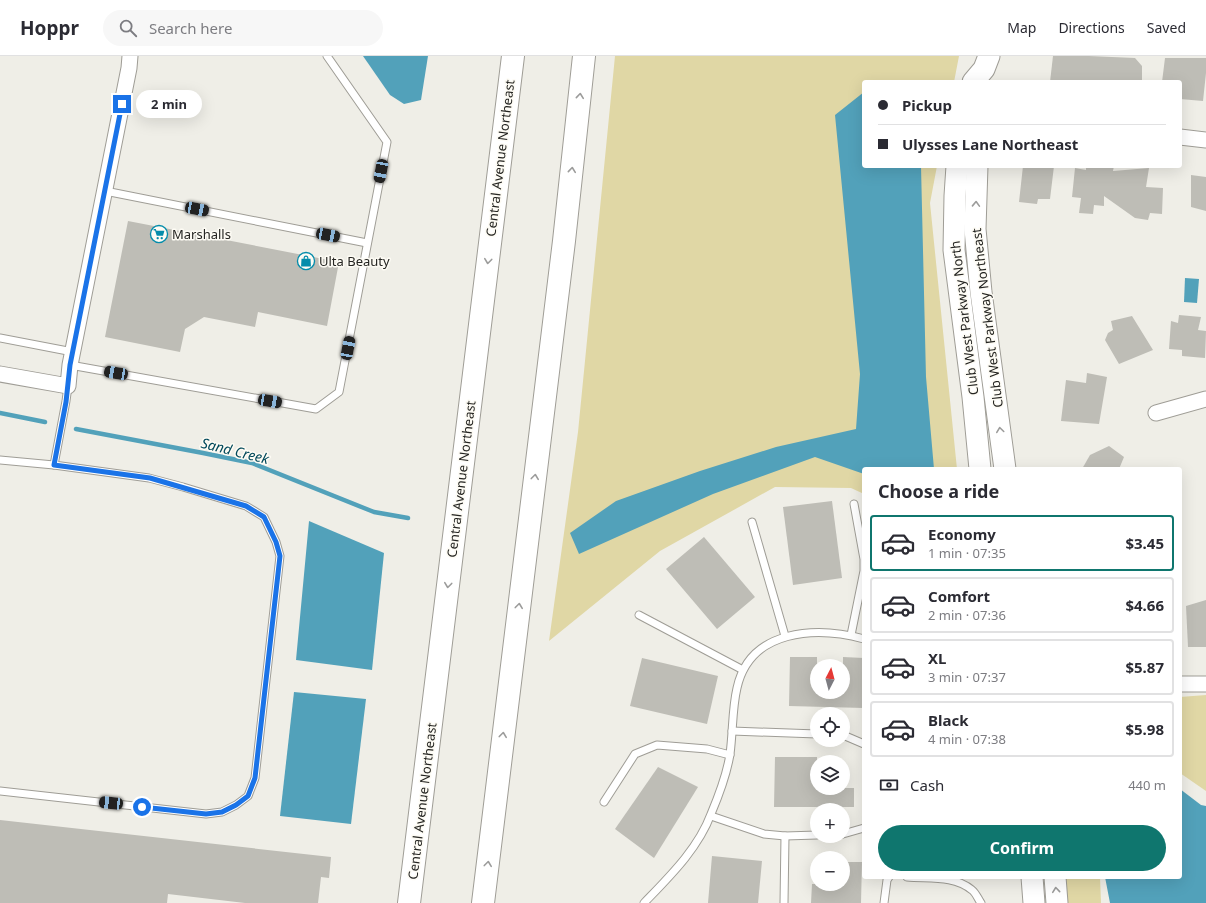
<!DOCTYPE html>
<html lang="en">
<head>
<meta charset="utf-8">
<style>
	body { margin:0; font-family:"Noto Sans",sans-serif; background:#f7f7f7; color:#2b2b33; height:100vh; display:flex; flex-direction:column; font-size:15px; white-space:nowrap }
	* { box-sizing:border-box; margin:0 }
	p { font-size:13px; color:#7c7c81 }
	.icon { flex:none; width:22px; height:22px; fill:none; stroke:currentColor; stroke-width:2; stroke-linecap:round; stroke-linejoin:round }
	.map { position:relative; flex:1; overflow:hidden }
	.details { position:absolute; left:862px; top:411px; width:320px; height:412px; display:flex; flex-direction:column; background:#fff; border-radius:4px; box-shadow:0 4px 16px #0002 }
	.details>* { flex:none }
	.guide { position:absolute; left:862px; top:24px; width:320px; height:88px; border-radius:4px; box-shadow:0 4px 16px #0002; display:grid; align-content:center; height:88px; padding:0 16px; background:#fff }
	.needle { width:26px; rotate:6deg }
	.buttons { position:absolute; left:810px; top:603px; display:grid; gap:8px }
	.buttons a { display:grid; place-items:center; width:40px; height:40px; border-radius:50%; background:#fff; box-shadow:0 4px 16px #0002; font-size:20px }
	.end { position:absolute; width:18px; height:18px; margin:-9px; border:5px solid #1a73e8; background:#fff; box-shadow:0 0 0 2px #fff }
	.from { border-radius:50% }
	.bubble { position:absolute; height:28px; border-radius:14px; background:#fff; box-shadow:0 4px 16px #0002; font-size:13px; font-weight:700; line-height:28px; text-align:center }
	.car { position:absolute; width:12px; height:24px; margin:-12px -6px; border-radius:5px; box-shadow:0 0 3px 1px #0007; background:linear-gradient(#222 24%,#8ab4d8 0 40%,#222 0 76%,#8ab4d8 0 86%,#222 0) }
	.guide b { display:flex; align-items:center; gap:14px; height:38px; font-size:15px }
	.guide b+b { border-top:1px solid #e1e1e2 }
	.guide i { width:10px; height:10px; background:#2b2b33 }
	ul { padding:0; list-style:none }
	li { display:flex; align-items:center; gap:12px; height:56px; margin:0 8px 6px; padding:0 8px; border:2px solid #e1e1e2; border-radius:4px }
	li div { flex:1 }
	li b { display:block; font-size:15px }
	li em { font-style:normal; font-weight:700 }
	li.on { border-color:#0f766e }
	li>.icon { width:36px; height:36px; stroke-width:1.5 }
	h2 { padding:0 16px; font-size:18px; line-height:48px }
	.pay { display:flex; align-items:center; gap:10px; height:44px; padding:0 16px; font-size:15px }
	.pay p { margin-inline-start:auto }
	.action { display:flex; gap:8px; margin-top:auto; padding:8px 16px }
	.action a { flex:1; height:46px; border-radius:24px; background:#0f766e; color:#fff; font-size:16px; font-weight:700; line-height:46px; text-align:center }
	header { display:flex; align-items:center; gap:24px; box-sizing:border-box; height:56px; padding:0 20px; background:#fff; border-bottom:1px solid #e1e1e2 }
	header strong { font-size:19px }
	nav { display:flex; gap:22px; margin-inline-start:auto; font-size:14px }
	.search { width:280px; height:36px; background:#f7f7f7; display:flex; align-items:center; gap:10px; box-sizing:border-box; padding:0 14px; border-radius:22px; color:#7c7c81; font-size:15px }
	.map>svg:first-child { display:block }
</style>
</head>
<body>
<header>
<strong>Hoppr</strong>
<div class="search"><svg class="icon" aria-label="search" viewBox="0 0 24 24"><circle cx="10" cy="10" r="6"/><path d="M15 15l6 6"/></svg>Search here</div>
<nav><a>Map</a><a>Directions</a><a>Saved</a></nav>
</header>
<div class="map">
<svg width="1206" height="847" viewBox="0 0 1206 847">
	<rect width="100%" height="100%" fill="#efeee7"/>
	<g fill="#e0d7a5">
		<polygon points="615,0 959,0 954,26 864,26 864,110 937,110 930,147 957,413 864,413 864,438 851,432 775,431 660,495 549,585 578,376"/>
		<polygon points="1206,639 1206,735 1180,717 1180,641"/>
		<polygon points="1065,821 1100,821 1101,847 1068,847"/>
	</g>
	<g fill="#52a1ba">
		<polygon points="363,0 428,0 421,44 404,48 390,39"/>
		<polygon points="864,36 864,110 921,110 926,321 934,413 864,413 864,418 815,401 713,438 579,498 570,477 616,445 700,415 776,391 856,373 860,318 835,59"/>
		<polygon points="1185,222 1199,223 1197,247 1184,246"/>
		<polygon points="309,465 384,497 372,614 296,604"/>
		<polygon points="294,636 366,643 351,768 280,760"/>
		<polygon points="1180,733 1201,749 1206,750 1206,847 1110,847 1105,821 1180,821"/>
	</g>
	<g fill="none" stroke-linecap="round" stroke-linejoin="round">
		<g stroke="#52a1ba" stroke-width="4.5">
			<polyline points="0,357 45,366"/>
			<polyline points="76,373 203,397 252,407 374,456 408,462"/>
		</g>
	</g>
	<g fill="#bebdb6">
		<polygon points="1053,0 1089,0 1135,2 1142,10 1142,26 1050,26"/>
		<polygon points="1165,2 1206,2 1206,17 1203,45 1180,43 1180,26 1162,26"/>
		<polygon points="1023,110 1054,110 1050,143 1038,143 1037,148 1019,146"/>
		<polygon points="1086,110 1114,110 1113,115 1149,112 1146,131 1163,132 1162,158 1150,157 1148,164 1135,162 1104,140 1104,150 1094,149 1093,158 1079,157 1081,142 1072,141 1075,112 1086,114"/>
		<polygon points="1191,119 1206,121 1206,155 1191,151"/>
		<polygon points="128,165 339,206 327,270 258,256 255,271 204,261 185,273 180,296 105,281"/>
		<polygon points="1179,259 1201,261 1198,274 1206,275 1205,302 1182,300 1182,294 1169,293 1171,265 1178,267"/>
		<polygon points="1132,260 1153,294 1119,308 1105,284 1108,277 1113,274 1111,265"/>
		<polygon points="1087,317 1107,321 1099,368 1061,365 1066,324 1086,327"/>
		<polygon points="1109,390 1124,401 1119,413 1082,413 1090,399"/>
		<polygon points="832,445 842,522 793,529 783,451"/>
		<polygon points="704,481 755,541 717,573 666,513"/>
		<polygon points="1206,544 1206,591 1188,591 1186,550"/>
		<polygon points="790,601 817,601 817,636 843,636 843,601 864,602 864,652 789,650"/>
		<polygon points="642,602 718,620 707,668 630,650"/>
		<polygon points="775,701 817,701 817,732 854,732 854,751 774,751"/>
		<polygon points="658,711 698,731 654,802 615,773"/>
		<polygon points="0,764 331,801 329,822 321,821 318,847 245,847 168,838 167,847 0,847"/>
		<polygon points="712,800 762,805 758,847 708,847"/>
		<polygon points="843,806 862,806 861,847 811,847 812,828 843,828"/>
	</g>
	<g fill="none" stroke-linecap="round" stroke-linejoin="round">
		<g stroke="#9f9d96" stroke-width="9">
			<g id="lane">
				<polyline points="105,135 367,187"/>
				<polyline points="0,282 73,296"/>
				<polyline points="70,309 316,353 339,336 387,86 327,0"/>
				<polyline points="0,404 54,409 149,422 183,431 246,450 264,461 276,486 280,500 255,722 248,740 236,749 222,756 206,758 0,735"/>
				<polyline points="54,409 66,345 68,330"/>
				<polyline points="752,466 785,580"/>
				<polyline points="639,559 743,614"/>
				<polyline points="851,579 864,515 864,503 854,448"/>
				<polyline points="732,675 817,678"/>
				<polyline points="843,679 864,688"/>
				<polyline points="604,746 635,698 657,689 707,693 730,699"/>
				<polyline points="711,760 764,778 785,780 817,779"/>
				<polyline points="843,778 864,772"/>
				<path d="M907,821C929,823 954,819 972,834C976,837 978,843 981,847"/>
				<path d="M644,847C669,821 698,793 711,758C719,739 727,718 730,698C733,676 732,653 737,632C750,573 816,570 864,583"/>
				<polyline points="784,847 785,780"/>
				<polyline points="884,847 887,824 889,821"/>
			</g>
		</g>
		<g stroke="#9f9d96" stroke-width="17">
			<g id="street">
				<polyline points="1180,81 1206,84"/>
				<polyline points="0,318 68,330 70,309 129,12 130,0"/>
				<polyline points="1156,357 1206,343"/>
				<polyline points="1180,628 1206,628"/>
			</g>
		</g>
		<g stroke="#9f9d96" stroke-width="23">
			<g id="secondary">
				<polyline points="973,26 984,13 989,0"/>
				<polyline points="957,110 955,140 954,194 973,341 980,413"/>
				<polyline points="977,110 975,173 981,236 1005,413"/>
				<polyline points="1032,821 1034,847"/>
				<polyline points="1055,821 1057,847"/>
			</g>
		</g>
		<g stroke="#9f9d96" stroke-width="24">
			<g id="highway">
				<polyline points="409,847 513,0"/>
				<polyline points="483,847 564,185 584,0"/>
			</g>
		</g>
		<use href="#lane" stroke="#fff" stroke-width="7"/>
		<use href="#street" stroke="#fff" stroke-width="15"/>
		<use href="#secondary" stroke="#fff" stroke-width="21"/>
		<use href="#highway" stroke="#fff" stroke-width="22"/>
	</g>
	<defs><path id="oneway-chevron" d="M-2-3.5L2.5 0L-2 3.5" fill="none" stroke-width="1.6" stroke-linecap="round" stroke-linejoin="round"/></defs>
	<g stroke="#9c9c9b">
		<use href="#oneway-chevron" transform="translate(580 40) rotate(-84)"/>
		<use href="#oneway-chevron" transform="translate(572 114) rotate(-84)"/>
		<use href="#oneway-chevron" transform="translate(976 148) rotate(-88)"/>
		<use href="#oneway-chevron" transform="translate(488 205) rotate(97)"/>
		<use href="#oneway-chevron" transform="translate(1000 374) rotate(-98)"/>
		<use href="#oneway-chevron" transform="translate(535 421) rotate(-83)"/>
		<use href="#oneway-chevron" transform="translate(448 529) rotate(97)"/>
		<use href="#oneway-chevron" transform="translate(519 550) rotate(-83)"/>
		<use href="#oneway-chevron" transform="translate(503 679) rotate(-83)"/>
		<use href="#oneway-chevron" transform="translate(488 808) rotate(-83)"/>
		<use href="#oneway-chevron" transform="translate(1056 834) rotate(-96)"/>
	</g>
	<g fill="none" stroke-linecap="round" stroke-linejoin="round">
		<polyline stroke="#1a73e8" stroke-width="5" points="122,48 70,309 66,346 54,409 150,422 246,450 264,461 276,486 280,500 255,722 248,740 236,749 222,756 206,758 142,751"/>
	</g>
	<defs>
		<g id="supermarket-ring" transform="scale(0.9)"><circle r="9.5" fill="#fdfbf4" stroke="#048cab" stroke-width="1.5"/><path d="M-6-5.5h2.5l.6 2H6L4.5 2H-2.5L-4.4-4H-6ZM-1.5 3.2a1.3 1.3 0 1 0 .1 0ZM3 3.2a1.3 1.3 0 1 0 .1 0Z" fill="#048cab"/></g>
		<g id="shop-ring" transform="scale(0.9)"><circle r="9.5" fill="#fdfbf4" stroke="#048cab" stroke-width="1.5"/><path d="M-5-2.5h2.3a2.7 3.5 0 0 1 5.4 0H5L5.5 6h-11ZM-1.5-2.5h3a1.5 2.3 0 0 0-3 0Z" fill="#048cab"/></g>
	</defs>
	<g fill-rule="evenodd">
		<use href="#supermarket-ring" x="159" y="178"/>
		<use href="#shop-ring" x="306" y="205"/>
	</g>
	<g text-anchor="middle" stroke-width="3" stroke-linejoin="round" paint-order="stroke">
		<g font-size="13" fill="#242421" stroke="#fdfbf4">
			<text transform="translate(500 102) rotate(-83)" y="5">Central Avenue Northeast</text>
			<text transform="translate(964 262) rotate(-97)" y="5">Club West Parkway North</text>
			<text transform="translate(987 262) rotate(-97)" y="5">Club West Parkway Northeast</text>
			<text transform="translate(461 423) rotate(-83)" y="5">Central Avenue Northeast</text>
			<text transform="translate(422 745) rotate(-83)" y="5">Central Avenue Northeast</text>
		</g>
		<g font-size="13" fill="#242421" stroke="#fdfbf4" text-anchor="start">
			<text x="172" y="183">Marshalls</text>
			<text x="319" y="210">Ulta Beauty</text>
		</g>
		<g font-size="14" font-style="italic" fill="#00485a" stroke="#fdfbf4">
			<text transform="translate(235 395) rotate(14)" y="5">Sand Creek</text>
		</g>
	</g>
</svg>
<div class="buttons">
<a><svg class="needle" viewBox="-14 -14 28 28"><path d="M0-13l5 13h-10z" fill="#e53935"/><path d="M0 13l5-13h-10z" fill="#7c7c81"/></svg></a>
<a><svg class="icon" aria-label="locate" viewBox="0 0 24 24"><circle cx="12" cy="12" r="6"/><path d="M12 2v4M12 18v4M2 12h4M18 12h4"/></svg></a>
<a><svg class="icon" aria-label="layers" viewBox="0 0 24 24"><path d="M12 4l9 5-9 5-9-5zM3 14l9 5 9-5"/></svg></a>
<a>+</a>
<a>−</a>
</div>
<i class="end from" style="left:142px;top:751px"></i>
<i class="end" style="left:122px;top:48px"></i>
<div class="bubble" style="left:136px;top:34px;width:66px">2 min</div>
<i class="car" style="left:381px;top:115px;rotate:191deg"></i>
<i class="car" style="left:197px;top:153px;rotate:101deg"></i>
<i class="car" style="left:328px;top:179px;rotate:101deg"></i>
<i class="car" style="left:348px;top:292px;rotate:11deg"></i>
<i class="car" style="left:116px;top:317px;rotate:280deg"></i>
<i class="car" style="left:270px;top:345px;rotate:100deg"></i>
<i class="car" style="left:111px;top:747px;rotate:276deg"></i>
<div class="guide">
<b><i class="from"></i>Pickup</b>
<b><i></i>Ulysses Lane Northeast</b>
</div>
<section class="details">
<h2>Choose a ride</h2>
<ul>
<li class="on"><svg class="icon" aria-label="car" viewBox="0 0 24 24"><path d="M5 17H2v-5l4-1 3-4h7l3 4 3 1v5h-3M9 17h6M6 11h13"/><circle cx="7" cy="17" r="2"/><circle cx="17" cy="17" r="2"/></svg><div><b>Economy</b><p>1 min · 07:35</p></div><em>$3.45</em></li>
<li><svg class="icon" aria-label="car" viewBox="0 0 24 24"><path d="M5 17H2v-5l4-1 3-4h7l3 4 3 1v5h-3M9 17h6M6 11h13"/><circle cx="7" cy="17" r="2"/><circle cx="17" cy="17" r="2"/></svg><div><b>Comfort</b><p>2 min · 07:36</p></div><em>$4.66</em></li>
<li><svg class="icon" aria-label="car" viewBox="0 0 24 24"><path d="M5 17H2v-5l4-1 3-4h7l3 4 3 1v5h-3M9 17h6M6 11h13"/><circle cx="7" cy="17" r="2"/><circle cx="17" cy="17" r="2"/></svg><div><b>XL</b><p>3 min · 07:37</p></div><em>$5.87</em></li>
<li><svg class="icon" aria-label="car" viewBox="0 0 24 24"><path d="M5 17H2v-5l4-1 3-4h7l3 4 3 1v5h-3M9 17h6M6 11h13"/><circle cx="7" cy="17" r="2"/><circle cx="17" cy="17" r="2"/></svg><div><b>Black</b><p>4 min · 07:38</p></div><em>$5.98</em></li>
</ul>
<div class="pay"><svg class="icon" aria-label="cash" viewBox="0 0 24 24"><path d="M3 7h18v10H3z"/><circle cx="12" cy="12" r="2"/></svg>Cash<p>440 m</p></div>
<div class="action"><a>Confirm</a></div>
</section>
</div>
</body>
</html>
